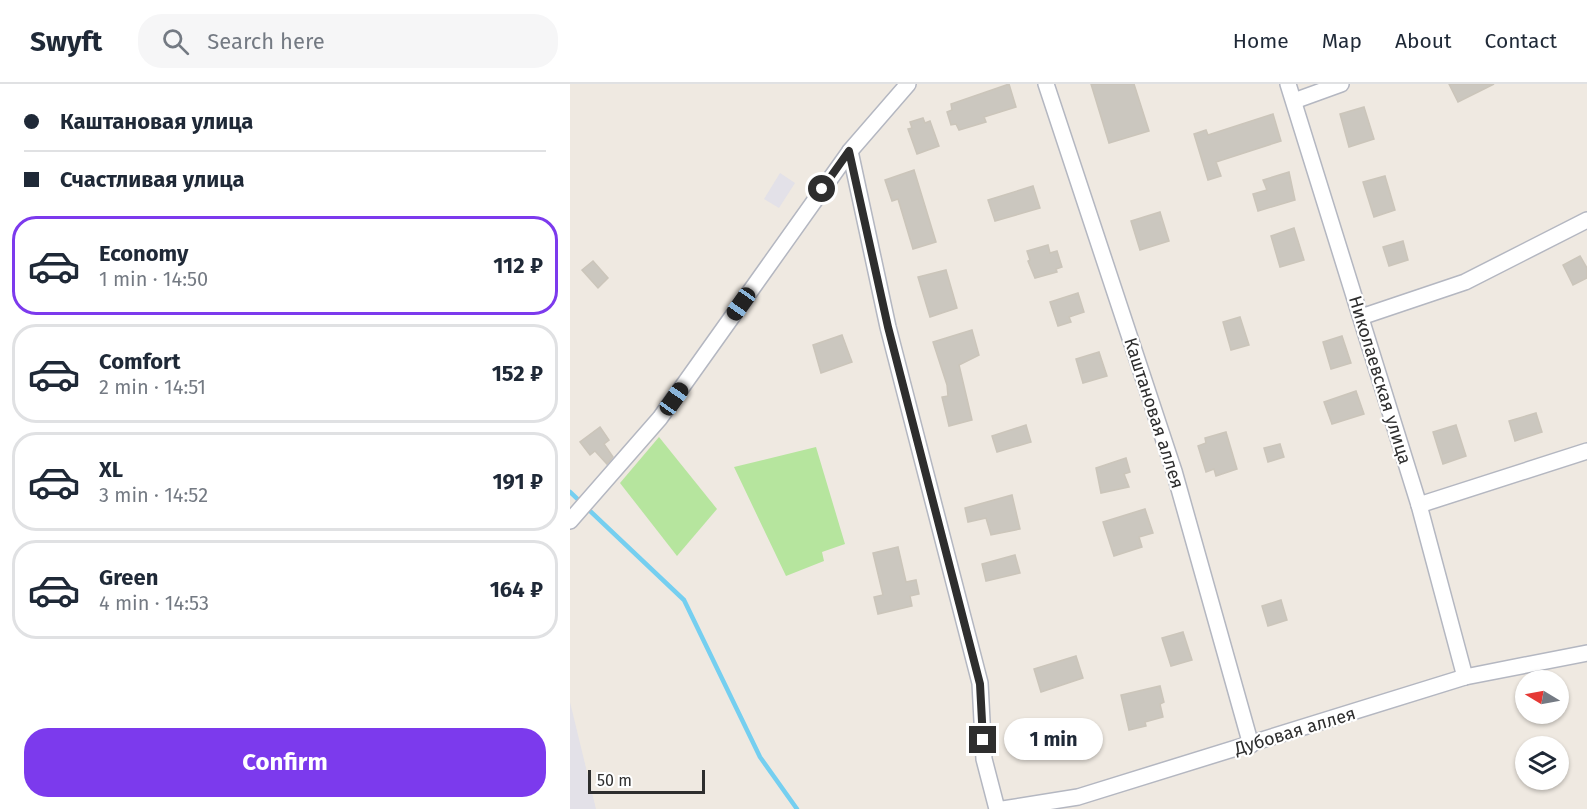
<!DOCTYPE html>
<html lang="en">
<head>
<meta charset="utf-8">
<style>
	body { margin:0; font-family:"Fira Sans",sans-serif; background:#f6f6f7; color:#1f2937; height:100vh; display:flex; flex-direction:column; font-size:22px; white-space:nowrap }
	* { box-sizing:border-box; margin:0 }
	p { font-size:20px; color:#747a83 }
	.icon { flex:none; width:33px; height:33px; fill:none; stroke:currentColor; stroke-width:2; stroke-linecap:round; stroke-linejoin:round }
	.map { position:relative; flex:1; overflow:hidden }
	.sheet { display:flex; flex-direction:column; background:#fff; width:570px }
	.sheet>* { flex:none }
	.hud { display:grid; align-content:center; height:132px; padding:0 24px; background:#fff }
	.needle { width:39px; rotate:280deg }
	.controls { position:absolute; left:945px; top:586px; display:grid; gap:12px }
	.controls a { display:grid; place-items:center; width:54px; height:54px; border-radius:50%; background:#fff; box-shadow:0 2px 4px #0004; font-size:30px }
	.scale { position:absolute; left:18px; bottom:15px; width:117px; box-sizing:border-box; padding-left:6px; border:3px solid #2e2e2e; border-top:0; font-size:16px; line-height:21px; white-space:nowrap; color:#2e2e2e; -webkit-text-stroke:4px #fff; paint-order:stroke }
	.end { position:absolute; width:27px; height:27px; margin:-14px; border:8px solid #2e2e2e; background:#fff; box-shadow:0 0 0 3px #fff }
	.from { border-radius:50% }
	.bubble { position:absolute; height:42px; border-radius:21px; background:#fff; box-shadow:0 2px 4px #0004; font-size:20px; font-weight:700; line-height:42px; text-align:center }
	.car { position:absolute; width:18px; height:36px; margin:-18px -9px; border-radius:8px; box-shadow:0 0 4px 2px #0007; background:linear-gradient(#222 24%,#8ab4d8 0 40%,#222 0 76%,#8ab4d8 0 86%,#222 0) }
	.hud b { display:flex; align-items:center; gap:21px; height:57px; font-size:22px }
	.hud b+b { border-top:2px solid #e0e1e3 }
	.hud i { width:15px; height:15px; background:#1f2937 }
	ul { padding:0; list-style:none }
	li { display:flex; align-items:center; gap:18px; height:99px; margin:0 12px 9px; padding:0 12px; border:3px solid #e0e1e3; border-radius:24px }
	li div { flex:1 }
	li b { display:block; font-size:22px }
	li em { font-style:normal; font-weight:700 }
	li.on { border-color:#7c3aed }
	li>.icon { width:54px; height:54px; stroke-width:1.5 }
	.button { display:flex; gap:12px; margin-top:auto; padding:12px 24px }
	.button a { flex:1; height:69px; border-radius:24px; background:#7c3aed; color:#fff; font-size:24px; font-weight:700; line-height:69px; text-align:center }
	header { display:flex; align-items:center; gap:36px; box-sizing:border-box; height:84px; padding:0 30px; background:#fff; border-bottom:2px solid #e0e1e3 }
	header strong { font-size:28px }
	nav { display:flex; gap:33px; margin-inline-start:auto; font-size:21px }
	.search { width:420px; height:54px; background:#f6f6f7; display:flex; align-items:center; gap:15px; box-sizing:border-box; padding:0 21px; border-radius:24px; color:#747a83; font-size:22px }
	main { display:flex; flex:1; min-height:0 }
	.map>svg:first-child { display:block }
</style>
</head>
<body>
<header>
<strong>Swyft</strong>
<div class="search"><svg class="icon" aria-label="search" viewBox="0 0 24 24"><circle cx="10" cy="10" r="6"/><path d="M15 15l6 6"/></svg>Search here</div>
<nav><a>Home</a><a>Map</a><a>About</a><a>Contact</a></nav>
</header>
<main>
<section class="sheet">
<div class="hud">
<b><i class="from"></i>Каштановая улица</b>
<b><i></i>Счастливая улица</b>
</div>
<ul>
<li class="on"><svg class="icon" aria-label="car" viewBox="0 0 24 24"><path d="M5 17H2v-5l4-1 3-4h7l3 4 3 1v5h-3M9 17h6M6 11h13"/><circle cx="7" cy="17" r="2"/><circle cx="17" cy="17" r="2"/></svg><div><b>Economy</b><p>1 min · 14:50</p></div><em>112 ₽</em></li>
<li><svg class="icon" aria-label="car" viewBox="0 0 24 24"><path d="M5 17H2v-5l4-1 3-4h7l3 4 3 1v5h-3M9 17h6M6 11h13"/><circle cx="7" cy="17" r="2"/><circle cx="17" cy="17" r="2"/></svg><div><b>Comfort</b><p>2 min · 14:51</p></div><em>152 ₽</em></li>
<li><svg class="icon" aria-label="car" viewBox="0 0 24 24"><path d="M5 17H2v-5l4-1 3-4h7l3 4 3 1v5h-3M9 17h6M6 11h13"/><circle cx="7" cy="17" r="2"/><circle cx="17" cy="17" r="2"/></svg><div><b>XL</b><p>3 min · 14:52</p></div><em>191 ₽</em></li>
<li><svg class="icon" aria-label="car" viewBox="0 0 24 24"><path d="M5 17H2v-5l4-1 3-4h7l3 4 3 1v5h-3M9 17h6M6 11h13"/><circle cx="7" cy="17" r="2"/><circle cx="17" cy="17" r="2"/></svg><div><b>Green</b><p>4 min · 14:53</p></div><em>164 ₽</em></li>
</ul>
<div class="button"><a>Confirm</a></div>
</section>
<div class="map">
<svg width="1017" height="725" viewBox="0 0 1017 725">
	<rect width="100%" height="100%" fill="#efe9e1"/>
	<g fill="#e3e1e8">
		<polygon points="210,89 225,99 209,124 194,115"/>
		<polygon points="0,618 26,725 0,725"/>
	</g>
	<g fill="#b6e59e">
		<polygon points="89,353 147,425 107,472 50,399"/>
		<polygon points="246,363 275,460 252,468 254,477 216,492 164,383"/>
	</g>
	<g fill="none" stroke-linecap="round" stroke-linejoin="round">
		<polyline stroke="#75cff0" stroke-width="4.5" points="0,408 114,516 190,673 227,725"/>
	</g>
	<g fill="#cbc7bf" stroke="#cbc5ba" stroke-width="1.5">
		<polygon points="439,0 446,23 414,33 416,38 389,46 386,40 381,41 377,28 382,26 381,20"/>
		<polygon points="521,0 564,0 579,47 539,59"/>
		<polygon points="879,0 924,0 888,18"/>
		<polygon points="794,23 804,55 779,63 770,30"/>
		<polygon points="703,30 711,57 646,78 651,92 638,96 624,50 636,46 638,51"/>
		<polygon points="353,34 355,39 360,37 369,62 347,70 338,45 342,44 340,38"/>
		<polygon points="344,86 366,158 343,165 328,115 322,117 315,96"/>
		<polygon points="719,88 725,116 688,127 683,110 697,106 693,96"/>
		<polygon points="815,92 825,126 804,133 793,98"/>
		<polygon points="463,102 470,124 425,137 418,116"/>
		<polygon points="590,128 599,157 570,166 561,137"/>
		<polygon points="724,144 734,176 710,183 701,152"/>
		<polygon points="833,157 838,176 819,182 813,163"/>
		<polygon points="478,161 480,169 487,167 492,183 486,185 487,188 465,194 458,177 460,176 457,167"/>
		<polygon points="1010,172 1017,184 1017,194 1003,201 993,181"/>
		<polygon points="23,177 38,194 28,204 12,186"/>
		<polygon points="376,186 387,224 360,233 348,193"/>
		<polygon points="508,209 514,228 499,233 501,238 488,242 480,218"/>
		<polygon points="670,233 679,261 661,266 653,238"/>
		<polygon points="402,246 409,271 389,281 402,336 379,342 372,313 378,312 377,301 363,258"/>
		<polygon points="272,251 282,278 251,289 243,261"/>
		<polygon points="772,252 781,279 761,285 753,258"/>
		<polygon points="529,268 537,292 513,299 506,275"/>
		<polygon points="786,307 794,330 762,340 754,318"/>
		<polygon points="966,329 972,348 945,357 939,337"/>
		<polygon points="456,341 461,358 427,368 422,352"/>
		<polygon points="886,341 896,372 873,380 863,348"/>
		<polygon points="30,343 39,356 34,360 43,373 37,380 25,367 20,371 10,358"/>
		<polygon points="656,348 667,385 646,392 644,385 636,388 628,362 636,359 635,354"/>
		<polygon points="710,360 714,373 698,378 694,364"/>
		<polygon points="556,374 560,388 554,390 559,403 531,409 526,384"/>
		<polygon points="442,411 450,445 421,451 416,434 398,438 395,424"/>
		<polygon points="575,425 583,449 569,453 572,463 544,472 533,438"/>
		<polygon points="328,463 336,498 346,496 349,510 340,512 342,522 308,530 304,513 313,511 303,469"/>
		<polygon points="445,471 450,489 416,497 412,480"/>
		<polygon points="711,516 717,536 698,542 692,522"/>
		<polygon points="613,548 622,576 601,582 592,554"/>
		<polygon points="506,572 513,594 471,608 464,585"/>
		<polygon points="590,602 594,618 590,620 593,633 575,638 576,642 559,646 551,611"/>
	</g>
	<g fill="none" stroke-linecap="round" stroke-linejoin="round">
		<g stroke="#b4b7c1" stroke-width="18">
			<g id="street">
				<polyline points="476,0 604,387 681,661"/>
				<polyline points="718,0 849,421 895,593"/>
				<polyline points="724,17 771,0"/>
				<polyline points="280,67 318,243 410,599 414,675 427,725"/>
				<polyline points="791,233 895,198 1017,136"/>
				<polyline points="849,421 1017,367"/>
				<polyline points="0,437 90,334 280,67 338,0"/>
				<polyline points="433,725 508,713 895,593 1017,569"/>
			</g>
		</g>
		<use href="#street" stroke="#fff" stroke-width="15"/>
	</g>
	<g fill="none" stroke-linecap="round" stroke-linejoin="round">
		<polyline stroke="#2e2e2e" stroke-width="8" points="252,105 279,67 318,243 410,600 413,656"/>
	</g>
	<g text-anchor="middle" stroke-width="4.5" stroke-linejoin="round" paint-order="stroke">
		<g font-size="18" fill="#2e2e2e" stroke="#fff">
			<text transform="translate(810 296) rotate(73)" y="6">Николаевская улица</text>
			<text transform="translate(584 329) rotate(72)" y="6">Каштановая аллея</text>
			<text transform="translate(725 647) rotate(-17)" y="6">Дубовая аллея</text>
		</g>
	</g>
</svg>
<div class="controls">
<a><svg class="needle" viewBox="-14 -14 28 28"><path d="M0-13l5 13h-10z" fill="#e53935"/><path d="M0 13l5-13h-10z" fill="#747a83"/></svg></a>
<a><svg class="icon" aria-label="layers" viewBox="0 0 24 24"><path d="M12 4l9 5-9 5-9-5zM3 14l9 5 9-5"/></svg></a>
</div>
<div class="scale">50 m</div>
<i class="end from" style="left:252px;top:105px"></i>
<i class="end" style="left:413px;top:656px"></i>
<div class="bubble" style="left:434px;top:634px;width:99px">1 min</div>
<i class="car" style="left:171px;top:220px;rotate:215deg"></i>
<i class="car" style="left:104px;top:315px;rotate:35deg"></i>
</div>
</main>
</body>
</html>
